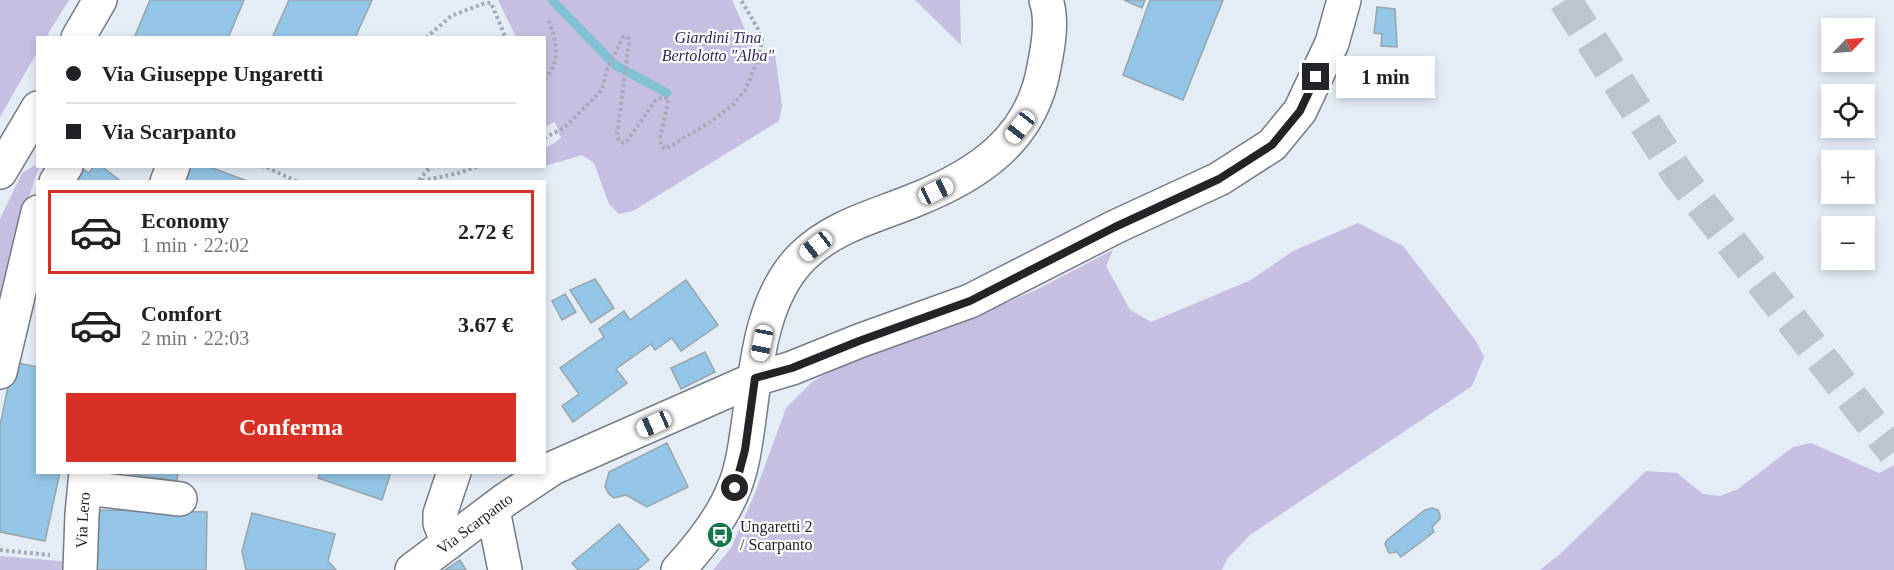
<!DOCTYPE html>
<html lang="it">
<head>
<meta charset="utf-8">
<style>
	body { margin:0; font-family:Georgia,serif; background:#f2f2f2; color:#202124; height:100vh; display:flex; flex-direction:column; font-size:22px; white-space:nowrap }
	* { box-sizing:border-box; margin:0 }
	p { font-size:20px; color:#757577 }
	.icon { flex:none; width:33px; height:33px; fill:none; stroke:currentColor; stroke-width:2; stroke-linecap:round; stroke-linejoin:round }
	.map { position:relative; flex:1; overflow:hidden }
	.panel { position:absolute; left:36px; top:180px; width:510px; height:294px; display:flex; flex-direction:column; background:#fff; border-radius:0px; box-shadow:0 3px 9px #0003 }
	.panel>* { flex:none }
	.top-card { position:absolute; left:36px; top:36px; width:510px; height:132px; border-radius:0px; box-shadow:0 3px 9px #0003; display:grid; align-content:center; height:132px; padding:0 30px; background:#fff }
	.needle { width:39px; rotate:65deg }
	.fabs { position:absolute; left:1821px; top:18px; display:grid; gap:12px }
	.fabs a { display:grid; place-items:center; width:54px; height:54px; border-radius:0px; background:#fff; box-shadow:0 3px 9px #0003; font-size:30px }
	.end { position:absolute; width:27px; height:27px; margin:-14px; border:8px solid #222428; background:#fff; box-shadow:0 0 0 3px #fff }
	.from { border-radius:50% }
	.bubble { position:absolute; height:42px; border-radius:0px; background:#fff; box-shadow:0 3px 9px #0003; font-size:20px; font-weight:600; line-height:42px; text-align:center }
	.car { position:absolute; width:18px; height:36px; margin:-18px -9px; border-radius:8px; box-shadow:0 0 4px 2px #0007; background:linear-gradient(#fff 24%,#345 0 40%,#fff 0 76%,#345 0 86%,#fff 0) }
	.top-card b { display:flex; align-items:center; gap:21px; height:57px; font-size:22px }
	.top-card b+b { border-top:2px solid #e0e0e0 }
	.top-card i { width:15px; height:15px; background:#202124 }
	ul { padding:10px 0 0; list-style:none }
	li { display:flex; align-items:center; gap:18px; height:84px; margin:0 12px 9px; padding:0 18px; border:3px solid transparent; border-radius:0px }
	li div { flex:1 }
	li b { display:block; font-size:22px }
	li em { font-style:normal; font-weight:600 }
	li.current { border-color:#d93025 }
	li>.icon { width:54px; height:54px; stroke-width:1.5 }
	.cta { display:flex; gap:12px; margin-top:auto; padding:12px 30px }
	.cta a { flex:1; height:69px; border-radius:0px; background:#d93025; color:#fff; font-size:24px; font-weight:600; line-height:69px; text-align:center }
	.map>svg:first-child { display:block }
</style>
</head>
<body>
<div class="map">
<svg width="1894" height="570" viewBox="0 0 1894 570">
	<rect width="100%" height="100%" fill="#e4ecf6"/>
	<g fill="#c6bfe2">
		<polygon points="0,0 69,0 46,37 38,38 37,52 0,117"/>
		<polygon points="498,0 732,0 755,52 775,54 782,106 779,121 633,211 619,214 609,204 594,163 582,155 545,166 545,149 561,138 555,122 545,127 544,38 516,37"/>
		<polygon points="915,0 960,0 961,45"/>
		<polygon points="37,164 39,167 23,213 0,311 0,219 22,173"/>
		<polygon points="1358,223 1403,246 1476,341 1484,357 1472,386 1250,535 1227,559 1222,570 713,570 731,548 755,493 786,408 812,382 834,369 950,327 1036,290 1113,250 1106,266 1130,310 1151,322 1251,280 1293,251"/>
		<polygon points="1811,443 1879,473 1894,465 1894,570 1540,570 1560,554 1646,471 1677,473 1703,494 1720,496 1738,489 1793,447"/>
		<polygon points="0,556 71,562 71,570 0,570"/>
	</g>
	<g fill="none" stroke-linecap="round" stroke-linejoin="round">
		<polyline stroke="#82c2d4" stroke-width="9" points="552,0 615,65 667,93"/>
	</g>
	<g fill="#94c7e7" stroke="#99a4ab" stroke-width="1.5">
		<polygon points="150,0 244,0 228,38 134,38"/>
		<polygon points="289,0 372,0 355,38 272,38"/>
		<polygon points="1124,0 1145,0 1142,8"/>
		<polygon points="1150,0 1223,0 1183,100 1123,75"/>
		<polygon points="1377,7 1395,9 1397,47 1381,46 1382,34 1374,33"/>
		<polygon points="94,166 101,166 122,182 70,182 80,167 89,173"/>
		<polygon points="189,166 207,166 250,182 183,182"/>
		<polygon points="595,279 614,308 591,323 570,290"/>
		<polygon points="686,280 718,325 681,351 672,338 655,350 651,344 616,369 627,383 573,422 562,406 579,394 560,368 604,337 599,329 624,311 630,320"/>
		<polygon points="565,294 576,312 562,320 552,301"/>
		<polygon points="705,352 715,372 681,389 671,368"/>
		<polygon points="13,362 38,367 38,472 60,472 45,541 0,532 0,426"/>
		<polygon points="667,443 688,487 647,507 626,495 614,498 609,494 605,487 609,472"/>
		<polygon points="119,472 178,472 177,481"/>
		<polygon points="320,472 391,472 382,500 318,478"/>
		<polygon points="1432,508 1438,510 1440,515 1440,519 1432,527 1434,532 1401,557 1397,552 1389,553 1385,544 1387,540 1425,510"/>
		<polygon points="93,510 207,512 206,570 92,570"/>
		<polygon points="252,513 335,534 328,561 336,570 246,570 242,551"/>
		<polygon points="619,524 649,560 637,570 578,570 572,563"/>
		<polygon points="460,560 466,570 445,570"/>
	</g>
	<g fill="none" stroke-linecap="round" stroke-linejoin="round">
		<polyline stroke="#bdc4cd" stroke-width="33" stroke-dasharray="33 16" stroke-linecap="butt" points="1565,0 1678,174 1894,452"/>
		<g stroke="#757c86" stroke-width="36">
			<g id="minor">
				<polyline points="78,38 100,0"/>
				<polyline points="0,172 38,108"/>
				<polyline points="56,182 66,166"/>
				<polyline points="167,182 173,166"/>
				<polyline points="0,372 38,212"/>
				<polyline points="85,488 180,499"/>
				<polyline points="493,510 505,570"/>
				<polyline points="448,543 440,523 440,514 454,472"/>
				<path id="s1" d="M80,570L82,514L86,472"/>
				<path id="s2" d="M412,570L505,500L553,468L755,379L792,368L859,341L970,301L1115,227L1219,179L1272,145L1300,111L1332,43L1344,0"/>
				<path d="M678,570C700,546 722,519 734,488C742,469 745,447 748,426C756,370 760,299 802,257C833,226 876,216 915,200C978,175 1032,139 1044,67C1048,47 1053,20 1046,0"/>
			</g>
		</g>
		<g stroke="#a6acb4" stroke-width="4" stroke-dasharray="3 3" stroke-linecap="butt">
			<polyline points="426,38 451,16 485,3 491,3 506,38"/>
			<path d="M544,79C563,61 556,40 548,19"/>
			<polyline points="544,138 564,128 602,90 606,72 623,37 628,37 629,43 617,135 619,141 623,143 627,141 655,101 662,97 669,99 660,137 661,145 665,149 709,123 733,105 746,89 759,56 762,40 758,29 741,0"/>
			<polyline points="261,166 268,168 298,182"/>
			<polyline points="419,180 431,166"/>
			<polyline points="416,182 459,173 479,166"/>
			<polyline points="0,550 50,555"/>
		</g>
		<use href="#minor" stroke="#fff" stroke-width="33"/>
	</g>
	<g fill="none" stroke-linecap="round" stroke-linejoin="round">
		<polyline stroke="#222428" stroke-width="8" points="735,488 745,450 755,378 792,368 859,341 970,301 1115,227 1219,179 1272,145 1300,111 1316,77"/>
	</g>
	<defs>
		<g id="bus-disc" transform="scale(1.35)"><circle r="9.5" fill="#16764c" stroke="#fff"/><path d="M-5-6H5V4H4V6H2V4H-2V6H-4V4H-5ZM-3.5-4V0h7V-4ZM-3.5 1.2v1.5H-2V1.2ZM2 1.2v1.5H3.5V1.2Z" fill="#fff"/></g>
	</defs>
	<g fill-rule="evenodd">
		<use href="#bus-disc" x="720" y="535"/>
	</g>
	<g text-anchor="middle" stroke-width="4.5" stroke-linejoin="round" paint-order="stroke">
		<g font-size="16" font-style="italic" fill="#321f59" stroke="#fff">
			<text x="718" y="43">Giardini Tina<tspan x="718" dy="18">Bertolotto "Alba"</tspan></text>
		</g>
		<g font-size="16" fill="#222428" stroke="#fff">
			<text dy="6" stroke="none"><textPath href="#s1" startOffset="50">Via Lero</textPath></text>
			<text dy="6" stroke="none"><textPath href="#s2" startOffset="78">Via Scarpanto</textPath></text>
		</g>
		<g font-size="16" fill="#222428" stroke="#fff" text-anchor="start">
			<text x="740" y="532">Ungaretti 2<tspan x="740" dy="18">/ Scarpanto</tspan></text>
		</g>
	</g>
</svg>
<div class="fabs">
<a><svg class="needle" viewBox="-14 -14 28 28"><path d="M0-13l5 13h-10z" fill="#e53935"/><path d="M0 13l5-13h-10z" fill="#757577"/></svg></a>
<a><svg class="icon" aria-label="locate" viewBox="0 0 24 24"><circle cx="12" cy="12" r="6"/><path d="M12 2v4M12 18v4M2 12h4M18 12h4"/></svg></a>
<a>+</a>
<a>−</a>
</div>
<i class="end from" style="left:735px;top:488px"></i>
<i class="end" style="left:1316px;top:77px"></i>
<div class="bubble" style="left:1336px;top:56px;width:99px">1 min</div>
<i class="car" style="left:1020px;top:127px;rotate:218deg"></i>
<i class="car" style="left:936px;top:191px;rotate:65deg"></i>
<i class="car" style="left:816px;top:246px;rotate:232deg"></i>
<i class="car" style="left:762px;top:343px;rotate:191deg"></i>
<i class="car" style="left:654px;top:424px;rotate:246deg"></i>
<div class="top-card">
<b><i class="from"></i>Via Giuseppe Ungaretti</b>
<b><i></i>Via Scarpanto</b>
</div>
<section class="panel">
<ul>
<li class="current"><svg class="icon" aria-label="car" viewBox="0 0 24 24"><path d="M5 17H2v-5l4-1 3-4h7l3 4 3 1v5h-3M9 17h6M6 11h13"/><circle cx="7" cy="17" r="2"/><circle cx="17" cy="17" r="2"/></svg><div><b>Economy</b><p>1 min · 22:02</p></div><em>2.72 €</em></li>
<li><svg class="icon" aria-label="car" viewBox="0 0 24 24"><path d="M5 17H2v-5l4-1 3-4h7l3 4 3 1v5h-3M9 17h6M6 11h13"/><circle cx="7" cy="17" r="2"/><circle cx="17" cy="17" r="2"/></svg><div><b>Comfort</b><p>2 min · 22:03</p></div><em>3.67 €</em></li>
</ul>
<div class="cta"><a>Conferma</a></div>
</section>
</div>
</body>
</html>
